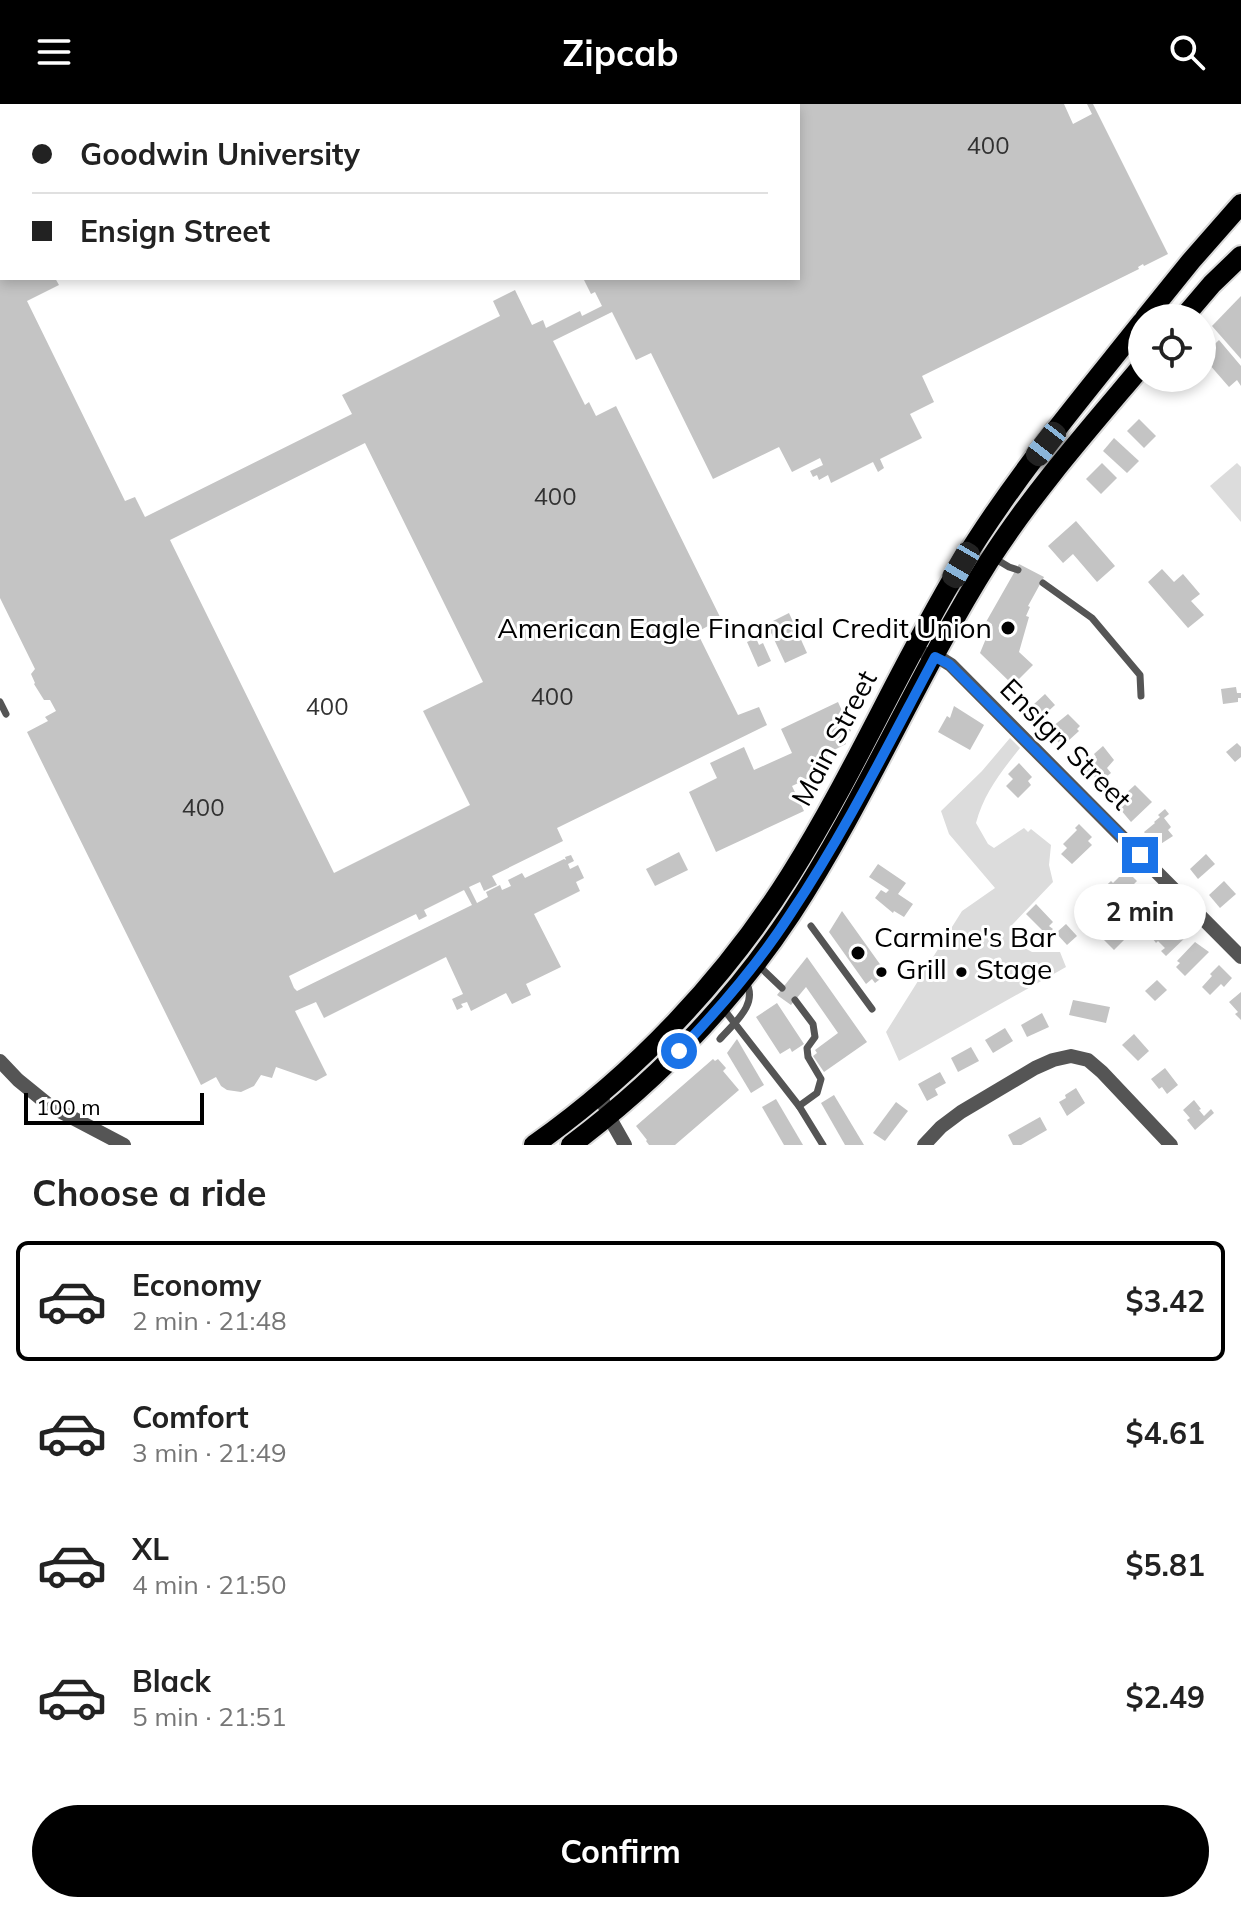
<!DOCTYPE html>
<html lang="en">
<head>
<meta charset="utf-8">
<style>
	body { margin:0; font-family:Mulish,sans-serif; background:#f6f6f6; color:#222; height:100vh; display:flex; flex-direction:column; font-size:30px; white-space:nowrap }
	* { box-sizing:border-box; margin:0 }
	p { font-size:26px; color:#767676 }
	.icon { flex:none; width:44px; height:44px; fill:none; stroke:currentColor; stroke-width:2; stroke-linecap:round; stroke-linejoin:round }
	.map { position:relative; height:1041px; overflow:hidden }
	.sheet { display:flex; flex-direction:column; background:#fff; flex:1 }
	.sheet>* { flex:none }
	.top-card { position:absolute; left:0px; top:0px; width:800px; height:176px; box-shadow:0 4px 12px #0003; display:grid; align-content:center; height:176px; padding:0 32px; background:#fff }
	.controls { position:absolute; left:1128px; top:200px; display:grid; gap:16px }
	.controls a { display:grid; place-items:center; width:88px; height:88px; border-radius:50%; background:#fff; box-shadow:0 4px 12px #0003; font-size:40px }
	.scale { position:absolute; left:24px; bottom:20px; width:180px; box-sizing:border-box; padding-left:8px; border:4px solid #000; border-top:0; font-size:22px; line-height:28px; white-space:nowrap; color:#000; -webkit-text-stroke:6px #fff; paint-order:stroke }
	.end { position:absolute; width:36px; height:36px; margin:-18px; border:10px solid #1a73e8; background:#fff; box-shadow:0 0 0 4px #fff }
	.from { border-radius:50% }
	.bubble { position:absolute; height:56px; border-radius:28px; background:#fff; box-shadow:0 4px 12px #0003; font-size:26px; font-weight:700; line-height:56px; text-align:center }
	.car { position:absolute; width:24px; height:48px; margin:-24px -12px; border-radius:10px; box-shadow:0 0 6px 2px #0007; background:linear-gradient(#222 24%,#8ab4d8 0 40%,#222 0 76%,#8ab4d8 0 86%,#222 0) }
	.top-card b { display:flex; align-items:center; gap:28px; height:76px; font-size:30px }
	.top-card b+b { border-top:2px solid #e0e0e0 }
	.top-card i { width:20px; height:20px; background:#222 }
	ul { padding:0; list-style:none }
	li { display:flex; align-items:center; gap:24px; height:120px; margin:0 16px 12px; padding:0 16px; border:4px solid transparent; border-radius:12px }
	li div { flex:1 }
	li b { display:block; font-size:30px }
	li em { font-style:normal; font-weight:700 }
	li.current { border-color:#000 }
	li>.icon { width:72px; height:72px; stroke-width:1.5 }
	h2 { padding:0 32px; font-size:36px; line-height:96px }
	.button { display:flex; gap:16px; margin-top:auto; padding:16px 32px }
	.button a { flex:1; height:92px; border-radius:48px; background:#000; color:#fff; font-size:32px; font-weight:700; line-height:92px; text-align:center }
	header { display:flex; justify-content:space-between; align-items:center; height:104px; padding:0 32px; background:#000; color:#fff; font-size:36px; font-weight:700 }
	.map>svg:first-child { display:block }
</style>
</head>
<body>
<header><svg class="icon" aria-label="menu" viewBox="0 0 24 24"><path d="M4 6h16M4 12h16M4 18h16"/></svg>Zipcab<svg class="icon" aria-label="search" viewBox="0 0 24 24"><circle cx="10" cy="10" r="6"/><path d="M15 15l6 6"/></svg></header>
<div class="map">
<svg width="1241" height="1041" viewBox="0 0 1241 1041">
	<rect width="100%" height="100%" fill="#fff"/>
	<g fill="#dcdcdc">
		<polygon points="1237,359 1241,363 1241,418 1210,382"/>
		<path d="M1010,634L1020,644C1001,668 984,689 976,719L988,740L994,744L1024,724L1028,728L1031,725L1051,741L1049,761L1053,778L1012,821L1017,840L1032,848H1060L1066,863L899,957L886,928L962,807L995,784L949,730L941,707L982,667Z"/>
	</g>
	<g fill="#c4c4c4" fill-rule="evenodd">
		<path d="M798,0H1064L1073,20L1092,10L1087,0H1093L1168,150L1144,162L1143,160L1138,163L1139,165L922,272L934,298L910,310L922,334L880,355L884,364L878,368L873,358L831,379L828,371L819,376L817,371L813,373L810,367L823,361L820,354L792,368L779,343L713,375L651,249L636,256L612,208L553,237L585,301L589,298L596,312L616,302L721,515L697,528L738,611L759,603L767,621L557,724L563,737L492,772L497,781L484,787L480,778L469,783L477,799L488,793L486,788L500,781L502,786L511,782L508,776L522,769L525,774L564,755L566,756L565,753L571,751L574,757L568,760L570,765L578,761L584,774L576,778L580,787L534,810L561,863L526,880L531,891L512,900L506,889L471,907L467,898L461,900L463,903L457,906L452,895L463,890L446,853L324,914L316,898L295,907L327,971L316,977L276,963L272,974L261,971L254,982L241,988L227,986L221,982L216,973L201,981L27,628L48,617L45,613L56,607L50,596H44L34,580L35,579L31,570L35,565L0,494V174H55L59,181L27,197L125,397L135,393L145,413L352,310L342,291L500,212L493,197L515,186L532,221L543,216L546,224L580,207L582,212L602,202L595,188L591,190L583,174H798ZM365,339L483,578L423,607L470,701L334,769L170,436ZM464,786L472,801L297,887L294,884L289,872L416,810L419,816L427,812L424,806Z"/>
		<polygon points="1241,192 1241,255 1212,222"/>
		<polygon points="1219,236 1241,262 1241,282 1237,276 1229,283 1202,252"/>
		<polygon points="1139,315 1156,332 1144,344 1127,327"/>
		<polygon points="1114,334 1139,357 1127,369 1103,347"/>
		<polygon points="1102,359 1117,374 1101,390 1086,375"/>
		<polygon points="1076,417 1115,462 1097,478 1073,450 1063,459 1048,442"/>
		<polygon points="1019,460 1044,473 1028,502 1030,503 1026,512 1029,513 1019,548 1033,561 1013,581 980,549 992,520 986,518"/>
		<polygon points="1162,465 1174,478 1183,470 1200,490 1191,497 1204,511 1188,524 1148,478"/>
		<polygon points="789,509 807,549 785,559 767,520"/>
		<polygon points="756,534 759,541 763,539 771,557 758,563 747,538"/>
		<polygon points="1236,583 1237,589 1241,589 1241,594 1238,594 1238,598 1223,600 1221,585"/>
		<polygon points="1045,590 1055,601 1041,614 1035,607 1037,606 1033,601"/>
		<polygon points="838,598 851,627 842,631 846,640 826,650 832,663 792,682 804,707 716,748 689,688 717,674 710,659 744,643 754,666 792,649 781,625"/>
		<polygon points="954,602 984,621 970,646 938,628 947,612 950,614"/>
		<polygon points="1068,610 1080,622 1077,625 1079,627 1067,638 1064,635 1059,639 1052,631 1056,627 1052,623"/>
		<polygon points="1237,639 1241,643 1241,653 1235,658 1226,648"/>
		<polygon points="1103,642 1114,656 1107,664 1111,669 1106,673 1103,669 1097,675 1084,665 1086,663 1088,665 1093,661 1090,659 1096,653 1094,650"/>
		<polygon points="1019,659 1032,673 1028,677 1031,681 1018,694 1006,682 1013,675 1008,670"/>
		<polygon points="1135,681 1152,698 1131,718 1120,705 1127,698 1125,696 1127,694 1124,691"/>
		<polygon points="1165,705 1169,710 1164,714 1171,723 1168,726 1173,732 1156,743 1144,728 1155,719 1154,718 1160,713 1158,711"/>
		<polygon points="1079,720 1092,733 1088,737 1092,741 1072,760 1061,750 1067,744 1063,740 1077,726 1075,724"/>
		<polygon points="679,748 688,766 655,782 646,765"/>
		<polygon points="1206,750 1215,760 1198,775 1190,765"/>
		<polygon points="878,760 906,779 898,790 913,800 904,813 894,807 893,809 875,794 881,786 886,789 889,786 869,773"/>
		<polygon points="1126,766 1137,777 1132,782 1136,785 1113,807 1111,805 1107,808 1093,794 1111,777 1113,779"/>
		<polygon points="1224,777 1236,790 1220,804 1209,791"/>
		<polygon points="1152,793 1155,797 1157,795 1163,801 1161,803 1163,805 1146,822 1139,815 1145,809 1140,805"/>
		<polygon points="1036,800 1053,818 1049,822 1053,825 1047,831 1026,810"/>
		<polygon points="842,807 887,870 875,879 872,875 866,880 829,828"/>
		<polygon points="1171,813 1188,831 1166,852 1161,847 1165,844 1158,837 1156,839 1153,835 1156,832 1153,830"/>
		<polygon points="1066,820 1077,832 1067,841 1056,829"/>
		<polygon points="1114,824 1125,835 1114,846 1103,835"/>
		<polygon points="1195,838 1209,848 1185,872 1176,863 1180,859 1177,857"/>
		<polygon points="807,853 867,938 824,968 813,952 817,949 815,946 838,929 806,883 791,901 777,891"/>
		<polygon points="1219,861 1232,874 1224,883 1221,880 1210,891 1202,883 1212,872 1210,870"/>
		<polygon points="1157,876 1167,886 1155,897 1145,887"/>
		<polygon points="1241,888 1241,916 1235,910 1238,908 1229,898"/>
		<polygon points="1073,896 1110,903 1106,919 1069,911"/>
		<polygon points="777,899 804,940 792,948 790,944 780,950 756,913"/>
		<polygon points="1042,909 1049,923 1027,933 1021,921"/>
		<polygon points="1005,924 1013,937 993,949 985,936"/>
		<polygon points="1134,930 1149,947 1138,957 1122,941"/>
		<polygon points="737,935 764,981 751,989 727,949"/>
		<polygon points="971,943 979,957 958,968 951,954"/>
		<polygon points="713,955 715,957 718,955 726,964 723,967 739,986 675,1041 649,1041 646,1037 647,1036 636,1022"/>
		<polygon points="1165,964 1178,981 1167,990 1162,983 1159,985 1151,975"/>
		<polygon points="940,968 946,979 935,985 938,991 927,997 918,980"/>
		<polygon points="1076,984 1085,999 1067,1012 1059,998 1066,994 1065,991"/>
		<polygon points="834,991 864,1041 845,1041 821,999"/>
		<polygon points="776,995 803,1041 784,1041 762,1003"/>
		<polygon points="1194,996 1201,1005 1199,1006 1204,1012 1211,1005 1214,1009 1195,1026 1187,1016 1190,1014 1183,1006"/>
		<polygon points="896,998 908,1007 885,1037 873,1029"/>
		<polygon points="1040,1013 1047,1026 1021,1041 1013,1041 1008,1031"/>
	</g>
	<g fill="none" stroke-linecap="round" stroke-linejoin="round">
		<g stroke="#dbdbdb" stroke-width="24">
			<g id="primary">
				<polyline points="1145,214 1191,157 1241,100"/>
				<polyline points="1183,214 1212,180 1241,152"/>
				<path d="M534,1041C636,969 725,875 791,770C854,670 900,562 961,461C1013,375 1079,297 1142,218"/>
				<path d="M571,1041C656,977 732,899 791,810C865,697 917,571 989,457C1034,387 1089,325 1142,262"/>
			</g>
		</g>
		<g stroke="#555" stroke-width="7">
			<polyline points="994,454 1009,463 1018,466"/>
			<polyline points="1043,479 1092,514 1140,571 1141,592"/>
			<polyline points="0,598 6,610"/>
			<polyline points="811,822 872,905"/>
			<polyline points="757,860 782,884"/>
			<polyline points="722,903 799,1002 817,989 821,975 808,953 807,944 815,933 813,920 795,896"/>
			<path d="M720,935C734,919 760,899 745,877"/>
			<polyline points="799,1002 823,1041"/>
		</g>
		<g stroke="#555" stroke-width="14">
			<polyline points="332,2 333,0"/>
			<polyline points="926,550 943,556 951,561 1241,853"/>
			<polyline points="0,957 18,976 50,1002 124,1041"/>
			<polyline points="600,989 608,1011 625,1041"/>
			<polyline points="924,1041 941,1023 961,1008 1035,964 1053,956 1071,952 1088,956 1102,968 1171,1041"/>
		</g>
		<use href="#primary" stroke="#000" stroke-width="20"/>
	</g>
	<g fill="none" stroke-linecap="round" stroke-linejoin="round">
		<path stroke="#1a73e8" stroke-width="10" d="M679,947C720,904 759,859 791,809C845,728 889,639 935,553L949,560L1140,751"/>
	</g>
	<g fill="#000" stroke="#fff" stroke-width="3">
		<circle cx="1008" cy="524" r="8"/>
		<circle cx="858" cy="849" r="8"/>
	</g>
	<g text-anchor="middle" stroke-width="6" stroke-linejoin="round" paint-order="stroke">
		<g font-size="24" fill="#313131">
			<text x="988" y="50">400</text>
			<text x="555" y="401">400</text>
			<text x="552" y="601">400</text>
			<text x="327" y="611">400</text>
			<text x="203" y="712">400</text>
		</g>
		<g font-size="28" fill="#000" stroke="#fff" text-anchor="end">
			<text x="992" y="534">American Eagle Financial Credit Union</text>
			<text x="874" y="843" text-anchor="start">Carmine's Bar<tspan x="874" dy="32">• Grill • Stage</tspan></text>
		</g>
		<g font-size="28" fill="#000" stroke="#fff">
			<text transform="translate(834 634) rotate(-62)" y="10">Main Street</text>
			<text transform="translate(1066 640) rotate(45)" y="10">Ensign Street</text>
		</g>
	</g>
</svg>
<div class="controls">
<a><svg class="icon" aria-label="locate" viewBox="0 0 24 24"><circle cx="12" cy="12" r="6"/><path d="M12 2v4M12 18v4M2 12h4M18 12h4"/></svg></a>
</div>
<div class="scale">100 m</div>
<i class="end from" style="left:679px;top:947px"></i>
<i class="end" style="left:1140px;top:751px"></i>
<div class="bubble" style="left:1074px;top:780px;width:132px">2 min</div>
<i class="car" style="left:1046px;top:340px;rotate:218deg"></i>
<i class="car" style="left:961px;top:461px;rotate:210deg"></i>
<div class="top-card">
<b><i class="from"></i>Goodwin University</b>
<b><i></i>Ensign Street</b>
</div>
</div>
<section class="sheet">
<h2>Choose a ride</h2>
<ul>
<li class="current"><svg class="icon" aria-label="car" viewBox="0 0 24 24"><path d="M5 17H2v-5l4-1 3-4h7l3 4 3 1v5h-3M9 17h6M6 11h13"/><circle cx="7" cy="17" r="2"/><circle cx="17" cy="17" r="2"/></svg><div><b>Economy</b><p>2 min · 21:48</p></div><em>$3.42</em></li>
<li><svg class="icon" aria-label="car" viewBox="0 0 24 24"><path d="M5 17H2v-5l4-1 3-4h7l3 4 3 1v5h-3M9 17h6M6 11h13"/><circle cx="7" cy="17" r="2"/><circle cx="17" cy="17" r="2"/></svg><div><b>Comfort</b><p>3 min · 21:49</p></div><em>$4.61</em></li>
<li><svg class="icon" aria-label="car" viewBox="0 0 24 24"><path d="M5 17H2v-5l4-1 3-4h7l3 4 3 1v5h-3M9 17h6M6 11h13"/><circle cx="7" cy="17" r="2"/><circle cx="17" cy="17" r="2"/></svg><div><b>XL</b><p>4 min · 21:50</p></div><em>$5.81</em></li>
<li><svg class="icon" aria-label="car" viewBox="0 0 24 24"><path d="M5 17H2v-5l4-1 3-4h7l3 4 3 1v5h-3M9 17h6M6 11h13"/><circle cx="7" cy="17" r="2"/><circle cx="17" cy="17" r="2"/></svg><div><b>Black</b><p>5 min · 21:51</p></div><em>$2.49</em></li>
</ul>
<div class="button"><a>Confirm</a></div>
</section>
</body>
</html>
